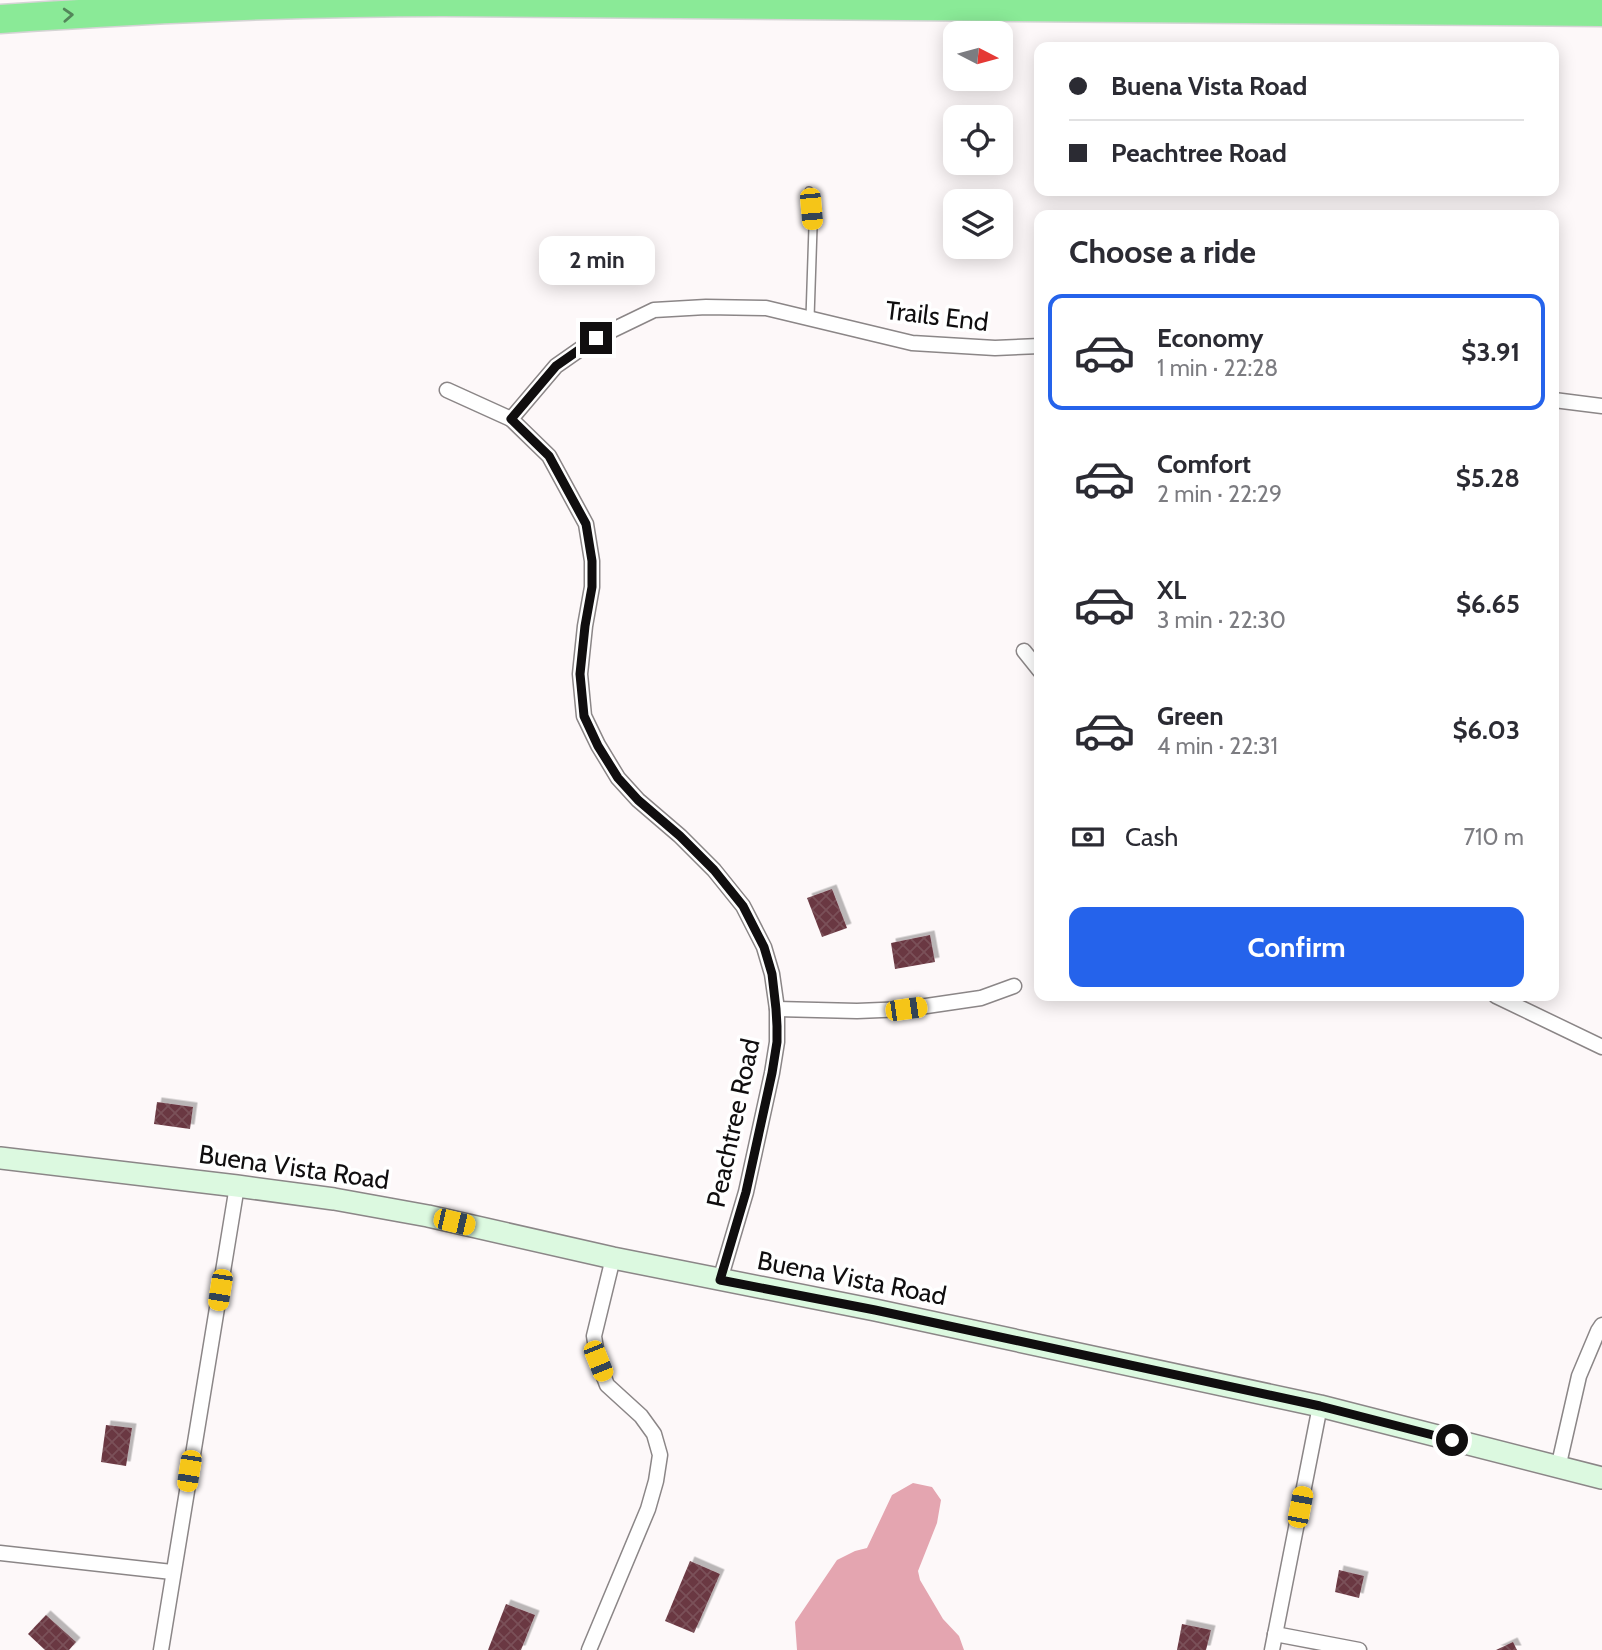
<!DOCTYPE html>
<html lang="en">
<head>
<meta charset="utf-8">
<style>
	body { margin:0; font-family:Cabin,sans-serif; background:#f7f7f7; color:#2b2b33; height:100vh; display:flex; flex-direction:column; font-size:26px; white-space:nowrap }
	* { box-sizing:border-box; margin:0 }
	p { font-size:23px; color:#7c7c81 }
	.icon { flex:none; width:38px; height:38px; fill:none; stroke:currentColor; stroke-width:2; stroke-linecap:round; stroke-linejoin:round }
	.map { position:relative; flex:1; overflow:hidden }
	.side { position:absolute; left:1034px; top:210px; width:525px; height:791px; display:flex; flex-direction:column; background:#fff; border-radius:14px; box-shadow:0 4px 18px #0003 }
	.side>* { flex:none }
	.banner { position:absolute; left:1034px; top:42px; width:525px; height:154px; border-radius:14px; box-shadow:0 4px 18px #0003; display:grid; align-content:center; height:154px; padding:0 35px; background:#fff }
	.needle { width:46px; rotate:96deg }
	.controls { position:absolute; left:943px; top:21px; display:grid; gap:14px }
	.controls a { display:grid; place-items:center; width:70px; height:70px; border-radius:14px; background:#fff; box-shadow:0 4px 18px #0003; font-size:35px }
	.end { position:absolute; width:32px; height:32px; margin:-16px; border:9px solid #100e0f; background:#fff; box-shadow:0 0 0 4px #fff }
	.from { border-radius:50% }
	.bubble { position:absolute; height:49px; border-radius:14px; background:#fff; box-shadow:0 4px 18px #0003; font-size:23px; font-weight:700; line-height:49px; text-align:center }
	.car { position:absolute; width:21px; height:42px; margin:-21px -10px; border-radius:9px; box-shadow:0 0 5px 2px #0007; background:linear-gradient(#f5c518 24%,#345 0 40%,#f5c518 0 76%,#345 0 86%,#f5c518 0) }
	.banner b { display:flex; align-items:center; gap:24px; height:66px; font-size:26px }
	.banner b+b { border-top:2px solid #e1e1e2 }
	.banner i { width:18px; height:18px; background:#2b2b33 }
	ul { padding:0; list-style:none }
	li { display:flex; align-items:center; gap:21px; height:116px; margin:0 14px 10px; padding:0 21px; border:4px solid transparent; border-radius:14px }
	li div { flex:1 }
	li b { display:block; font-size:26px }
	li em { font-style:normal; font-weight:700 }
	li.active { border-color:#2563eb }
	li>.icon { width:63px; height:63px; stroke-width:1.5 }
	h2 { padding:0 35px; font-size:32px; line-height:84px }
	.pay { display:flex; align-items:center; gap:18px; height:77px; padding:0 35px; font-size:26px }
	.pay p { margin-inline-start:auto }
	.primary-button { display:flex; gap:14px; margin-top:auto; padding:14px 35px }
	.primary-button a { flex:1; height:80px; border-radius:14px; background:#2563eb; color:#fff; font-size:28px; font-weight:700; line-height:80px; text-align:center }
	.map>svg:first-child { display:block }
</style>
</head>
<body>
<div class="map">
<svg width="1602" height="1650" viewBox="0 0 1602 1650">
	<defs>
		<pattern id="building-cross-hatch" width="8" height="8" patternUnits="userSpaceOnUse" patternTransform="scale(1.75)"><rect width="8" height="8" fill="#6b3742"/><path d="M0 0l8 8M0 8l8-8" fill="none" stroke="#7a5159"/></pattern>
		<filter id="shadow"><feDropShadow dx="4.5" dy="-4.5" stdDeviation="0" flood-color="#0004"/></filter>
	</defs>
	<rect width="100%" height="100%" fill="#fdf8f9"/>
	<polygon fill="#e4a5b0" points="913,1483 932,1487 941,1500 937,1523 918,1571 920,1580 943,1619 959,1636 964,1650 797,1650 795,1622 837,1560 855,1551 867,1548 892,1495"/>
	<g fill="url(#building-cross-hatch)" filter="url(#shadow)">
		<polygon points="832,889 847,928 822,937 807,898"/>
		<polygon points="930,935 935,962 895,969 891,943"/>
		<polygon points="157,1102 193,1107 190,1129 154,1124"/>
		<polygon points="106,1425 132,1428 126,1466 101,1462"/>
		<polygon points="690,1561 720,1574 694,1633 665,1621"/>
		<polygon points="1339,1570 1364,1576 1359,1598 1335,1592"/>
		<polygon points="506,1604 535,1615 521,1650 488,1650"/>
		<polygon points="46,1615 76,1642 69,1650 45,1650 28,1634"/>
		<polygon points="1182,1624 1211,1630 1206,1650 1177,1650"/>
		<polygon points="1513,1642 1517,1650 1496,1650"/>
	</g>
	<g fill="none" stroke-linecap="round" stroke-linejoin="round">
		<g stroke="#8b8687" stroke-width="10">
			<polyline id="lane" points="809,191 813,227 810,318"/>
		</g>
		<g stroke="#8b8687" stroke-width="17">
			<g id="street">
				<polyline points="447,390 511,419"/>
				<polyline points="1554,400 1602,406"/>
				<polyline points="1024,651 1040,671"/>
				<polyline points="1496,996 1602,1047"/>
				<polyline points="777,1009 857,1011 906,1009 981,998 1014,986"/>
				<polyline points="720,1280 746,1192 772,1073 777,1042 777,1009 772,974 764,947 743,906 714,870 680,836 638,800 618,778 598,745 584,716 580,674 585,626 592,587 592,561 586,524 549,456 511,419 556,366 596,338 654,310 706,307 766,308 912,343 995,348 1040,346"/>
				<polyline points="1558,1468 1579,1376 1598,1331 1602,1325"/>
				<polyline points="0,1553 172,1572"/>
				<polyline points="1275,1634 1359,1650"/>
				<polyline points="161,1650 237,1186"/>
				<polyline points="589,1650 648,1509 656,1481 660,1455 654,1434 641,1416 607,1385 598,1361 594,1336 613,1258"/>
				<polyline points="1272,1650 1320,1406"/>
			</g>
		</g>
		<g stroke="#8b8687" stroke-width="24">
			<polyline id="secondary" points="0,1158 237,1186 334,1199 428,1216 613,1258 875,1310 1320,1406 1602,1478"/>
		</g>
		<g stroke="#d4d4d4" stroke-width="31">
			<path id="highway" d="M0,19C148,9 295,2 443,2L1602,12"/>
		</g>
		<use href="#lane" stroke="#fff" stroke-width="7"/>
		<use href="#street" stroke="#fff" stroke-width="14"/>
		<use href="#secondary" stroke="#dcf9e0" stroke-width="21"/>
		<use href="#highway" stroke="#8aea97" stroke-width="28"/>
	</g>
	<defs><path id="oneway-chevron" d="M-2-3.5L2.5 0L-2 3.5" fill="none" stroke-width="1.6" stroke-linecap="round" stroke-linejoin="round" transform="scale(1.75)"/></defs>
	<use stroke="#53875a" href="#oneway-chevron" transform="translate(68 15) rotate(-3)"/>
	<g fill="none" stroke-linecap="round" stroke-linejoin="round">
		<polyline stroke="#100e0f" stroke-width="9" points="596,338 556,366 511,419 549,456 586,524 592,561 592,587 585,626 580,674 584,716 598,746 618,778 638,800 680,836 714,870 743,906 764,947 772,974 776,1009 777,1026 777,1042 772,1073 746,1192 720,1280 875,1310 1320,1406 1452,1440"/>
	</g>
	<g text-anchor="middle" stroke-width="7" stroke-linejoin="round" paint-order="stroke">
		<g font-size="26" fill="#100e0f" stroke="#fff">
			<text transform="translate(937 316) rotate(7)" y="9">Trails End</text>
			<text transform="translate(733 1123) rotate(-78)" y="9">Peachtree Road</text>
			<text transform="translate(294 1167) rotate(8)" y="9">Buena Vista Road</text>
			<text transform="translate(852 1278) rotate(11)" y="9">Buena Vista Road</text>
		</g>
	</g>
</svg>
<div class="controls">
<a><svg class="needle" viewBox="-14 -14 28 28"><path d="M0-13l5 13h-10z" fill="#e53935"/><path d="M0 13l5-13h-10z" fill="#7c7c81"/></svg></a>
<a><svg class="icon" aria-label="locate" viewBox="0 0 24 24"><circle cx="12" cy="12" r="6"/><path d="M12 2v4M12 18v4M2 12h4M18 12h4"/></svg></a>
<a><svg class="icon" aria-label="layers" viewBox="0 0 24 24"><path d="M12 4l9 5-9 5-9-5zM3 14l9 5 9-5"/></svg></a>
</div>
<i class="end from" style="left:1452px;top:1440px"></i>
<i class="end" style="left:596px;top:338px"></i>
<div class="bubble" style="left:539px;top:236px;width:116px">2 min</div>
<i class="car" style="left:811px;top:209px;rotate:175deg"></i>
<i class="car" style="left:906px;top:1009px;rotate:82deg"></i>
<i class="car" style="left:454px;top:1222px;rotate:103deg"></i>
<i class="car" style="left:220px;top:1290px;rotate:189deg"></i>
<i class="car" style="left:598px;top:1361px;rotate:158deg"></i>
<i class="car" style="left:189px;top:1471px;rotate:189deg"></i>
<i class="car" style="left:1300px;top:1507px;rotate:11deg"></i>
<div class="banner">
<b><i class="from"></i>Buena Vista Road</b>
<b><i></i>Peachtree Road</b>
</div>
<section class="side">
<h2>Choose a ride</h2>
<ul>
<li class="active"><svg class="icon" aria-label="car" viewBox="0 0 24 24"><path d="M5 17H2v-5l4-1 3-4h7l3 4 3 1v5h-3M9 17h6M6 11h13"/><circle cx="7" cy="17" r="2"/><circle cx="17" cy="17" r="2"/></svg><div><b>Economy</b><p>1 min · 22:28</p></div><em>$3.91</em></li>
<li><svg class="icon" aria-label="car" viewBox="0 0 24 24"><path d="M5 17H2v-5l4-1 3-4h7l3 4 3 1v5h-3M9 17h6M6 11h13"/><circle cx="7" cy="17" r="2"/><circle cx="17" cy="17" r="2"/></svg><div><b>Comfort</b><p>2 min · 22:29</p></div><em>$5.28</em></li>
<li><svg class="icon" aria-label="car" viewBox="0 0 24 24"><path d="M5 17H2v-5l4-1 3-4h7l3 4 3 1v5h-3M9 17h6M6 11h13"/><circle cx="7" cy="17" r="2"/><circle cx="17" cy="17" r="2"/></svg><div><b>XL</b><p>3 min · 22:30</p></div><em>$6.65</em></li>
<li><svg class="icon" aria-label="car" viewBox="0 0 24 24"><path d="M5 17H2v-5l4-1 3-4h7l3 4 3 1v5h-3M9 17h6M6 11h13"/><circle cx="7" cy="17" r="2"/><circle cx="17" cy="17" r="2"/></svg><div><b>Green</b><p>4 min · 22:31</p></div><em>$6.03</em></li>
</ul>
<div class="pay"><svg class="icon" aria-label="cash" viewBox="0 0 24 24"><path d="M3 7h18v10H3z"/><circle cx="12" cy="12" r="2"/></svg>Cash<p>710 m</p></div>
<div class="primary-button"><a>Confirm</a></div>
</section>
</div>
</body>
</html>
